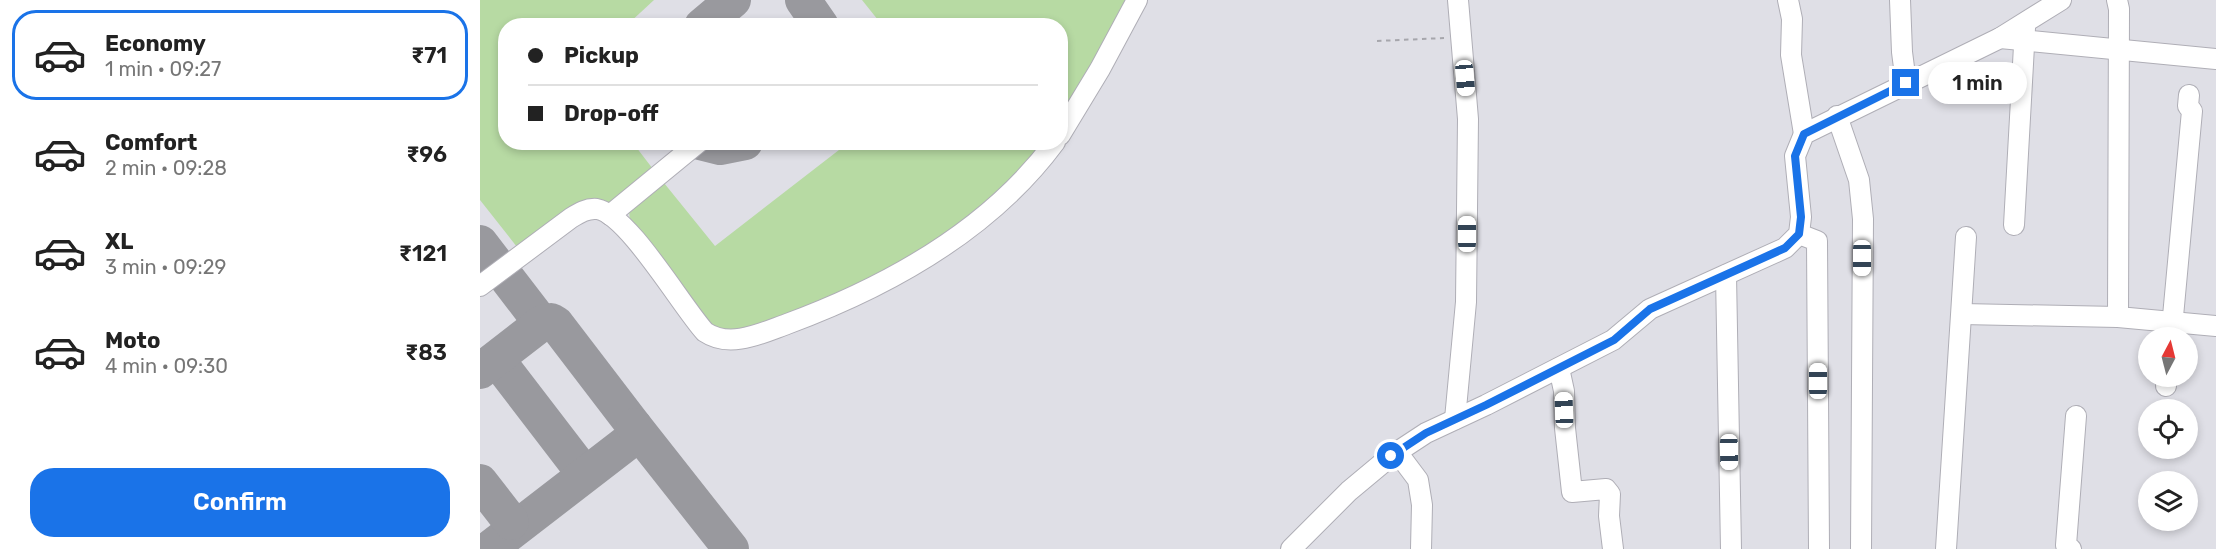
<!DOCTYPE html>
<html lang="en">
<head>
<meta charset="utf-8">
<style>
	body { margin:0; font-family:Rubik,sans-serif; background:#f2f2f2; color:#222; height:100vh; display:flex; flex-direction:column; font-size:22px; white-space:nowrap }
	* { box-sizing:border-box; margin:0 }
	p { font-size:20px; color:#767676 }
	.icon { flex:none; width:33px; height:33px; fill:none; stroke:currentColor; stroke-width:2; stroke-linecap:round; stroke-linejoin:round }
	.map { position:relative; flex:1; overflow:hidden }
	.drawer { display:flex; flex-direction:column; background:#fff; width:480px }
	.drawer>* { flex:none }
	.banner { position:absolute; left:18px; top:18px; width:570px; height:132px; border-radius:24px; box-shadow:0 3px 9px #0003; display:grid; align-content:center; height:132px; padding:0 30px; background:#fff }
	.needle { width:39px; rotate:7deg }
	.fabs { position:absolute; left:1658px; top:327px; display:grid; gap:12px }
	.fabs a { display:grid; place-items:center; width:60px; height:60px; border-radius:50%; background:#fff; box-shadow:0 3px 9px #0003; font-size:30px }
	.end { position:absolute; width:27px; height:27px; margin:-14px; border:8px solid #1a73e8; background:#fff; box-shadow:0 0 0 3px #fff }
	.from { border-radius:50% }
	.bubble { position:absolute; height:42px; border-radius:21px; background:#fff; box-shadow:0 3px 9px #0003; font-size:20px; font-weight:600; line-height:42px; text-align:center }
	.car { position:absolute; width:18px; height:36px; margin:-18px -9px; border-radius:8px; box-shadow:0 0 4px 2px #0007; background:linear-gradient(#fff 24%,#345 0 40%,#fff 0 76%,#345 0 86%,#fff 0) }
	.banner b { display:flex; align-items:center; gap:21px; height:57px; font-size:22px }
	.banner b+b { border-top:2px solid #e0e0e0 }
	.banner i { width:15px; height:15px; background:#222 }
	ul { padding:10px 0 0; list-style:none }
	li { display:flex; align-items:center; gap:18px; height:90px; margin:0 12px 9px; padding:0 18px; border:3px solid transparent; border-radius:24px }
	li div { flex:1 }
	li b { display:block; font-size:22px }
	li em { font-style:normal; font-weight:600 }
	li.active { border-color:#1a73e8 }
	li>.icon { width:54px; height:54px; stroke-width:1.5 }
	.button { display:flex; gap:12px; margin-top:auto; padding:12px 30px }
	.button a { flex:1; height:69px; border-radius:24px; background:#1a73e8; color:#fff; font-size:24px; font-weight:600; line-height:69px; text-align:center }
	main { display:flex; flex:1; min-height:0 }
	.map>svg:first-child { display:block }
</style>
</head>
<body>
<main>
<section class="drawer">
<ul>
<li class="active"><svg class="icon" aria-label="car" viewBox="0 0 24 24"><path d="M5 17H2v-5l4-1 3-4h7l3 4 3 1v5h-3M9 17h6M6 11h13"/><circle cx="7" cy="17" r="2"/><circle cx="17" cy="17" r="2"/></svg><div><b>Economy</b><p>1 min · 09:27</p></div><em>₹71</em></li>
<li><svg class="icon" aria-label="car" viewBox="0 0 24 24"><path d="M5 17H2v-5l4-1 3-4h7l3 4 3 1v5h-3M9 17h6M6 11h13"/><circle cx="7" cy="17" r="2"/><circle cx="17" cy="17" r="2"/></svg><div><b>Comfort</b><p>2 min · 09:28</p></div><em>₹96</em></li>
<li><svg class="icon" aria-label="car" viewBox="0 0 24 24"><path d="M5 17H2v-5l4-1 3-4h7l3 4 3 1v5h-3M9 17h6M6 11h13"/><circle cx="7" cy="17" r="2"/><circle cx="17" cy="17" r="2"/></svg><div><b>XL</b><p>3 min · 09:29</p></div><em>₹121</em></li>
<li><svg class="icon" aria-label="car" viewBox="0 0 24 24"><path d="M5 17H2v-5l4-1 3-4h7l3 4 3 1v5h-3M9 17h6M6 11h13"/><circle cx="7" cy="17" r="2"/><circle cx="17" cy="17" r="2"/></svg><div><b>Moto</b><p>4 min · 09:30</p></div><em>₹83</em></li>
</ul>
<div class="button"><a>Confirm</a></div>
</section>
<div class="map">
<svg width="1736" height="549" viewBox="0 0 1736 549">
	<rect width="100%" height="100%" fill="#dfdfe6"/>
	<g fill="#b7daa3">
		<polygon points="0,0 174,0 147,25 26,26 26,142 153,143 176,173 133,204 116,198 109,199 37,247 0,200"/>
		<polygon points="382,0 651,0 581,125 580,26 402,25"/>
		<polygon points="368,143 568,143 501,210 409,273 260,333 229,327 150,223 149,209 180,178 235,246"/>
	</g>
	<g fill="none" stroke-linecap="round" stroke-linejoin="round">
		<g stroke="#99999e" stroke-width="36">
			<polyline points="323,0 341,26"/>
			<polyline points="222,26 253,0"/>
			<polyline points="220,142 240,147 265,142"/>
			<polyline points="0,243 56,316"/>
			<polyline points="21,365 100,468"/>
			<polyline points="0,371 62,323 71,321 76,324 154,426 156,432 153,438 9,549"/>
			<polyline points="154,426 251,549"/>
			<polyline points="0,482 31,522"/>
		</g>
		<g stroke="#afaeb6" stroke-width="22">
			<g id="minor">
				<polyline points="1308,0 1312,19 1311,55 1324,134"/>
				<polyline points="1420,0 1422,52 1426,83"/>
				<polyline points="1637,0 1639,9 1638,317 1736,326"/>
				<polyline points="1520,38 1736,59"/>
				<polyline points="1357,116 1379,180 1383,219 1381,549"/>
				<polyline points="580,135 620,69 657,0"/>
				<polyline points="130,215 219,142"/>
				<polyline points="1534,225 1545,28"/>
				<polyline points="1319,234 1337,241 1339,549"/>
				<polyline points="1246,275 1251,549"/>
				<path d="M0,286L91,218C99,213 107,208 117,209C148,214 202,307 225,332C250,349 282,333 307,324C407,287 510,230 575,142"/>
				<polyline points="1482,314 1638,317"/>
				<polyline points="1691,338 1712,111 1708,106 1709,95"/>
				<polyline points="1079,368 1084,391 1085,428 1092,492 1126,489 1130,494 1129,516 1133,549"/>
				<polyline points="1686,386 1687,376"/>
				<polyline points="975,419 986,302 988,119 978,0"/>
				<polyline points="917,452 938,480 942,505 941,549"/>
				<polyline points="811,549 869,491 911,456 946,433 1006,405 1133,340 1170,309 1305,248 1319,234 1321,217 1315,156 1324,134 1520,38 1581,0"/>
				<polyline points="1466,549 1486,237"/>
				<polyline points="1591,549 1586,545 1596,416"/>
			</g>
		</g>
		<polyline stroke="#a6a6ac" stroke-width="2" stroke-dasharray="4.5 4.5" stroke-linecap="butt" points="897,41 964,38"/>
		<use href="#minor" stroke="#fff" stroke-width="20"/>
	</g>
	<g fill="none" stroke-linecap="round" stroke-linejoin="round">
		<polyline stroke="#1a73e8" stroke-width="8" points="911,456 946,433 1006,405 1134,340 1170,309 1305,248 1319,234 1321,217 1315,156 1324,134 1426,83"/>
	</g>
</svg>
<div class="fabs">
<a><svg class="needle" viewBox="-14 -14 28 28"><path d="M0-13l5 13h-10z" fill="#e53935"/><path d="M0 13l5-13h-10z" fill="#767676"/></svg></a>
<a><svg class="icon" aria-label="locate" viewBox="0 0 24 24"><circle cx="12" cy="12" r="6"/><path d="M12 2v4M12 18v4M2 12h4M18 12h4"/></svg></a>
<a><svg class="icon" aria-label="layers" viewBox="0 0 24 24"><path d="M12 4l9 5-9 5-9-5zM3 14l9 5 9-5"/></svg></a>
</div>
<i class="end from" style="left:911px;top:456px"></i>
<i class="end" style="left:1426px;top:83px"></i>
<div class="bubble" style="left:1448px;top:62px;width:99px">1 min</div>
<i class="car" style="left:985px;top:78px;rotate:175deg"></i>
<i class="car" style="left:987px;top:234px;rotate:0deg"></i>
<i class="car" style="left:1382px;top:258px;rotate:180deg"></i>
<i class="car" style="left:1338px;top:381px;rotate:0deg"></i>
<i class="car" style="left:1084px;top:410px;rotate:358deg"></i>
<i class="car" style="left:1249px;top:452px;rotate:179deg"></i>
<div class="banner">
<b><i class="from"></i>Pickup</b>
<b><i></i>Drop-off</b>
</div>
</div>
</main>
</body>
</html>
